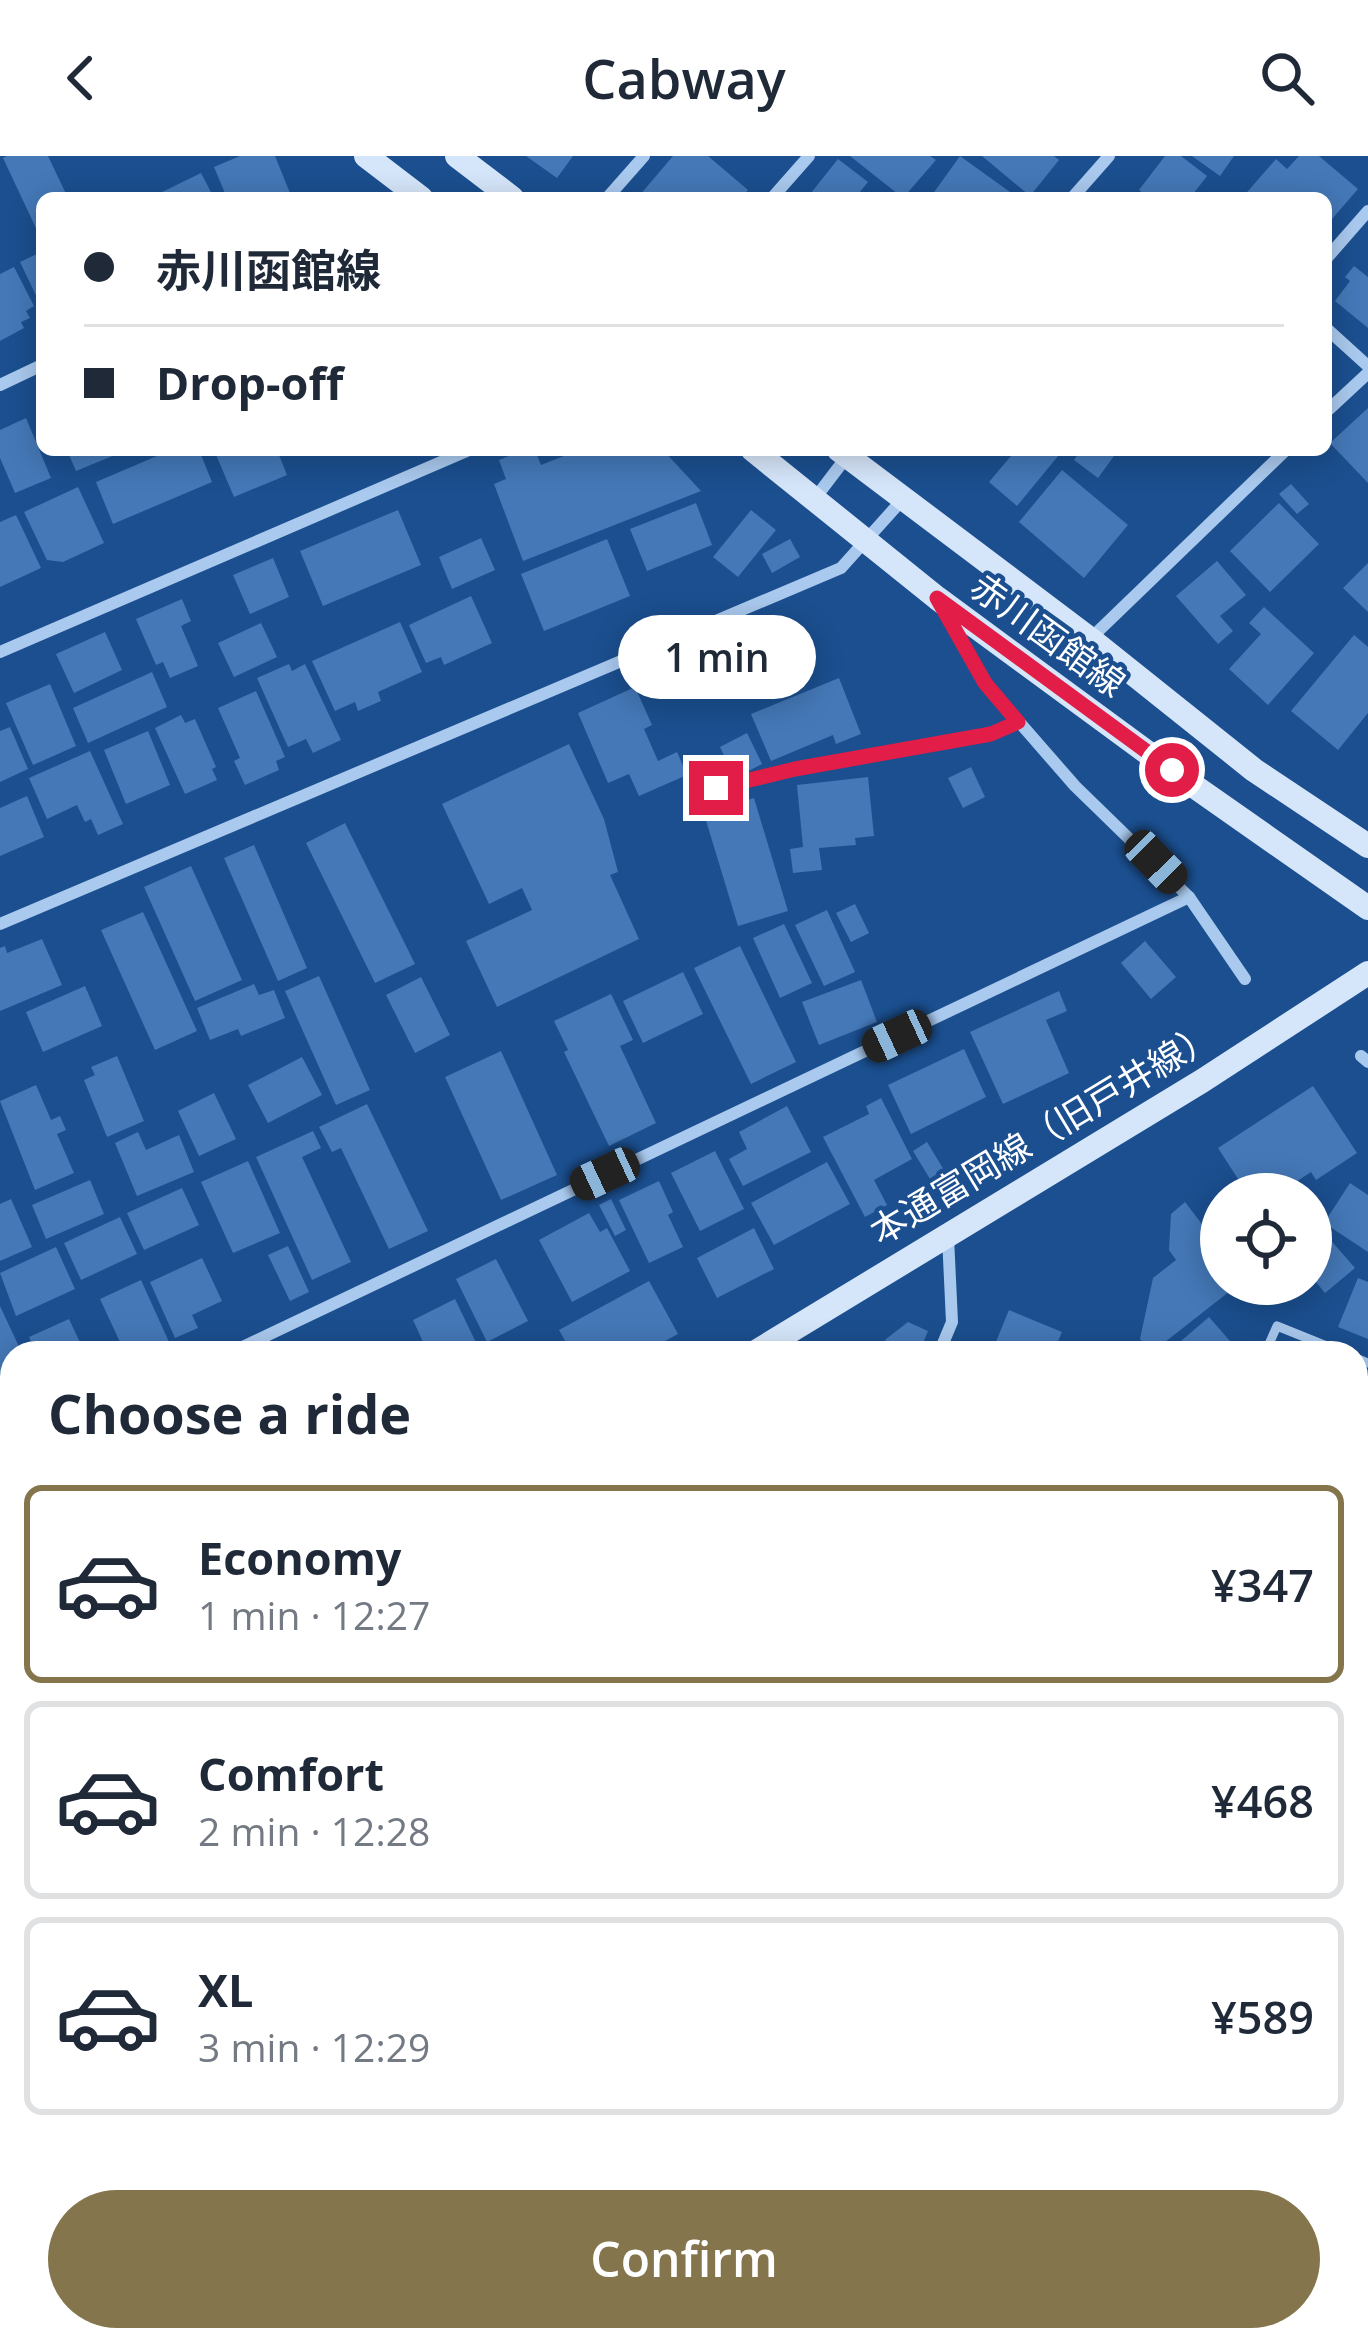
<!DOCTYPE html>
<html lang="en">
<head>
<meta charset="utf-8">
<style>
	body { margin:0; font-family:"Open Sans","Noto Sans JP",sans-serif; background:#f6f6f7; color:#1f2937; height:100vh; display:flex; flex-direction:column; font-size:45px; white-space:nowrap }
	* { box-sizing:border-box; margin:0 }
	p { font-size:39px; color:#747a83 }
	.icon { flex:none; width:66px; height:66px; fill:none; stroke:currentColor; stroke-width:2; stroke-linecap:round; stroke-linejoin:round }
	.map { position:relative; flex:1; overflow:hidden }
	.side { position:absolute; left:0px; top:1185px; width:1368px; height:1011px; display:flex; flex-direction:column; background:#fff; border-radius:36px 36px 0 0; box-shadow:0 6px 30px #0003 }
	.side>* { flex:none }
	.top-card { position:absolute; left:36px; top:36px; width:1296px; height:264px; border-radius:18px; box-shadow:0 6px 30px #0003; display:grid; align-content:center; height:264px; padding:0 48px; background:#fff }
	.controls { position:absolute; left:1200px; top:1017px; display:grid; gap:24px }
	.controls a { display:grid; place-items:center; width:132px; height:132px; border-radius:50%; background:#fff; box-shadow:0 6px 30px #0003; font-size:60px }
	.end { position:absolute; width:54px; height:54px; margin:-27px; border:15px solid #e11d48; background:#fff; box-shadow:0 0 0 6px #fff }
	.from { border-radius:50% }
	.bubble { position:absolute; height:84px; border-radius:42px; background:#fff; box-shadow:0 6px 30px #0003; font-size:39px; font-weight:600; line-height:84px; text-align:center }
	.car { position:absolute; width:36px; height:72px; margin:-36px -18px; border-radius:15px; box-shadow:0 0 9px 3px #0007; background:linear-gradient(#222 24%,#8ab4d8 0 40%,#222 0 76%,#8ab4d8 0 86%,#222 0) }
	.top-card b { display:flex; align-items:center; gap:42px; height:114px; font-size:45px }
	.top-card b+b { border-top:3px solid #e0e1e3 }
	.top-card i { width:30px; height:30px; background:#1f2937 }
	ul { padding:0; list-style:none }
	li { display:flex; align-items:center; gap:36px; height:198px; margin:0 24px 18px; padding:0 24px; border:6px solid #e0e1e3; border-radius:18px }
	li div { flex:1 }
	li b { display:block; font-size:45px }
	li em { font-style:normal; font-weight:600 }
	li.current { border-color:#84754c }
	li>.icon { width:108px; height:108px; stroke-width:1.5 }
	h2 { padding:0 48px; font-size:54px; line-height:144px }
	.action { display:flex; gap:24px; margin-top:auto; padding:24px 48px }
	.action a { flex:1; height:138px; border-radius:72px; background:#84754c; color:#fff; font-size:48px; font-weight:600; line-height:138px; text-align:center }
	header { display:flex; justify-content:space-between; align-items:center; height:156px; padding:0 48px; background:#fff; font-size:54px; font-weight:600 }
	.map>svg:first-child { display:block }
</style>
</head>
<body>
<header><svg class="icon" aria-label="back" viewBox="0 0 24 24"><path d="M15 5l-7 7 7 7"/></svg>Cabway<svg class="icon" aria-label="search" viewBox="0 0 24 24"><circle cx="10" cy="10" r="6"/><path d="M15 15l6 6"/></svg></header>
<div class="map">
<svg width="1368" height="2195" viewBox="0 0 1368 2195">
	<rect width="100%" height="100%" fill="#1b4f8f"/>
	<g fill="#4478b7">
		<polygon points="7,0 48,0 68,42 42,42 42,85 3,2"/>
		<polygon points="240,0 275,0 292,42 227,42 214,11"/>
		<polygon points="526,0 573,0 557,22"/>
		<polygon points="673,0 708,0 748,34 742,42 642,42 639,40"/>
		<polygon points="850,0 930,0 936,4 903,42"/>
		<polygon points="960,0 1010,36 1006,42 932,39"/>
		<polygon points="982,0 1054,0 1059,4 1030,40"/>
		<polygon points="1165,0 1181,0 1207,20 1190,42 1149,42 1139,34"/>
		<polygon points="1192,0 1234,0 1220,20"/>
		<polygon points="1299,0 1319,0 1358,33 1326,70 1326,42 1242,42 1276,3 1287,13"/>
		<polygon points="838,3 868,26 855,42 807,42"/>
		<polygon points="201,17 214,42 160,42 158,38"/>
		<polygon points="39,97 42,99 42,152 20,106"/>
		<polygon points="1354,110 1368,121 1368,172 1335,145 1350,125 1345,121"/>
		<polygon points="14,111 34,150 26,155 30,162 21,166 24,172 0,185 0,118"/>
		<polygon points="1368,252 1368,327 1330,287"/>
		<polygon points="26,262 51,322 15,337 0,302 0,274"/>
		<polygon points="67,294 113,294 115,299 76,315"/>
		<polygon points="171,294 199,294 212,326 113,368 96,326"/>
		<polygon points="214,294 277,294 287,319 234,341"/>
		<polygon points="523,294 535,294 541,309 579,294 663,294 701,335 523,405 494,328 506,323 499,304"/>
		<polygon points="1016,294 1063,294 1017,350 989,326"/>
		<polygon points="1081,294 1106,294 1114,300 1098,322 1074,304"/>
		<polygon points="1062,314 1128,369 1084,422 1019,366"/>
		<polygon points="1291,328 1309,348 1297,358 1279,338"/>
		<polygon points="78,331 104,387 63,406 47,404 24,356"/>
		<polygon points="696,347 712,389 647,415 630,373"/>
		<polygon points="1279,347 1319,388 1270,436 1230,395"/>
		<polygon points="398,354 421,409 323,450 300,395"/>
		<polygon points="751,354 776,374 738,421 713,401"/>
		<polygon points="16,359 41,412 0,431 0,366"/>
		<polygon points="481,382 495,414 452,433 439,401"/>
		<polygon points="607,383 630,440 544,475 521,418"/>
		<polygon points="790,383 800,401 772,417 762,398"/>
		<polygon points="273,402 289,441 250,458 233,419"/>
		<polygon points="1217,405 1246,439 1220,460 1233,475 1218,488 1176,440"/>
		<polygon points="1368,407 1368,456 1343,432"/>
		<polygon points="471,440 492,487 444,509 441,501 426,507 409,469"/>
		<polygon points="182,443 191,465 181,470 198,510 170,522 163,506 156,509 136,463"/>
		<polygon points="1264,451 1314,497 1268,549 1229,513 1261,478 1249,467"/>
		<polygon points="400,466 422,516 378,536 381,545 358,555 355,546 335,555 312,505"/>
		<polygon points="261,467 277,501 234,521 218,487"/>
		<polygon points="105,476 122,514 74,537 56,498"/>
		<polygon points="1354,479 1368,491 1368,557 1338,594 1291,555"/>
		<polygon points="289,508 292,515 305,508 341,584 313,597 306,583 288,591 257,522"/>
		<polygon points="152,516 167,551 88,587 73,552"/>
		<polygon points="839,522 861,578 836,588 833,579 771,605 751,558"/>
		<polygon points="50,528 76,590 33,609 6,547"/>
		<polygon points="635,531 652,569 644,573 658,605 677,596 687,619 639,640 629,618 608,627 578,557"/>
		<polygon points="256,535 285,601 276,605 279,614 245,629 234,605 240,602 218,552"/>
		<polygon points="181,559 185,567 195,563 216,611 212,613 217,624 185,638 155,572"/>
		<polygon points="10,571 28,613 0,626 0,575"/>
		<polygon points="148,575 170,629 126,648 104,594"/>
		<polygon points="747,577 762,608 735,622 720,591"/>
		<polygon points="569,588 604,663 618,716 610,719 639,783 497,851 466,785 532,754 522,732 489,748 442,648"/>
		<polygon points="90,595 123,668 98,679 91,663 85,666 77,649 47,663 29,622"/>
		<polygon points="971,611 985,641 963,652 948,622"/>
		<polygon points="868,621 874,680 855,682 856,689 819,692 822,714 793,717 790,693 803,691 797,629"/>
		<polygon points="27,640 44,681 0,700 0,652"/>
		<polygon points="754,642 788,755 738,770 704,658"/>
		<polygon points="345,667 415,808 375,827 306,687"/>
		<polygon points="254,689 307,812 278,825 224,702"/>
		<polygon points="191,710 242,824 195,845 144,731"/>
		<polygon points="855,748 869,777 851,786 836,757"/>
		<polygon points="827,754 855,816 824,830 795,769"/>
		<polygon points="143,756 197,875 155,894 101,774"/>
		<polygon points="784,768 812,827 780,842 753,782"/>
		<polygon points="42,783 62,829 0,855 0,792 5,790 7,797"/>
		<polygon points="1145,785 1176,821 1151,843 1121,807"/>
		<polygon points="740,790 796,906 751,928 694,812"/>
		<polygon points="683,816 703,858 643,887 623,845"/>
		<polygon points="319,820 370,934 336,949 285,835"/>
		<polygon points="421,821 450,879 415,897 386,839"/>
		<polygon points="861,824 877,866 819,889 802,846"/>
		<polygon points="254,828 259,839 274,834 285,862 241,880 238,873 210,884 197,852"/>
		<polygon points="85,830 102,870 43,896 26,856"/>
		<polygon points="1059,835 1067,855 1046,864 1069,917 1003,948 970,876"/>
		<polygon points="611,838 633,884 620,890 656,967 609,990 564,896 568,894 554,865"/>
		<polygon points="964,893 986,941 911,978 888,929"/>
		<polygon points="501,895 557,1019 501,1044 445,921"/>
		<polygon points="117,900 144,965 107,981 84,924 95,919 91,911"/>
		<polygon points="302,901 322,939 268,967 248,929"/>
		<polygon points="36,929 51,964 60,960 66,974 57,978 74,1017 35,1034 0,945"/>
		<polygon points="1313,930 1357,997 1316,1024 1311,1016 1296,1026 1301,1035 1295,1038 1228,1038 1242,1029 1218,992"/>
		<polygon points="214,937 236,983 199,1000 178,955"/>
		<polygon points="881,942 912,1003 874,1024 887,1049 865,1061 823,981 869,958 866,950"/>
		<polygon points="367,948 428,1075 389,1093 341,992 332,996 319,971"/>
		<polygon points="787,950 811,996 743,1030 729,1003 747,993 739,976"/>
		<polygon points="313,975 321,992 302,1001 351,1106 312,1124 256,1001"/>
		<polygon points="138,976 146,994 179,979 194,1016 137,1040 115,987"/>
		<polygon points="927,986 944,1014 930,1023 913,995"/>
		<polygon points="715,995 744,1053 700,1075 671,1017"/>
		<polygon points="248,1005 280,1077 233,1097 201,1026"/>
		<polygon points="827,1006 850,1048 774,1089 751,1047"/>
		<polygon points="90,1024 104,1058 46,1083 32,1049"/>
		<polygon points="659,1025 673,1056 668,1059 683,1091 649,1107 619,1044"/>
		<polygon points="1350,1027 1368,1039 1368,1096 1324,1067"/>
		<polygon points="182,1032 199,1069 144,1094 127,1057"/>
		<polygon points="11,1043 32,1091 0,1105 0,1048"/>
		<polygon points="611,1043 626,1074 615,1080 599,1049"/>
		<polygon points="1185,1046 1221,1093 1221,1128 1239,1128 1151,1197 1140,1183 1153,1122 1176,1104 1169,1094 1171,1058"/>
		<polygon points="589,1057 600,1076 607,1072 630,1115 572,1146 539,1084"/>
		<polygon points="120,1061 137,1098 81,1124 64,1087"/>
		<polygon points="1314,1065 1355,1112 1325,1137 1311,1120"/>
		<polygon points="754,1072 774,1113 717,1142 697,1102"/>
		<polygon points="288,1090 309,1136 290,1145 268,1099"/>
		<polygon points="56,1091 75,1133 16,1160 0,1117"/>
		<polygon points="202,1102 222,1145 192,1159 198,1172 175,1182 150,1126"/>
		<polygon points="496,1103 528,1165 487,1186 456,1123"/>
		<polygon points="1358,1122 1368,1126 1368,1183 1338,1171"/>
		<polygon points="141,1124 169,1186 144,1197 125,1197 100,1143"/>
		<polygon points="649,1125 678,1178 643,1197 572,1197 559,1174"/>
		<polygon points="455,1143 481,1197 428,1197 413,1164"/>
		<polygon points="0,1150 22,1197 12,1197 12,1248 0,1254"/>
		<polygon points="1009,1154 1062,1176 1056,1190 1071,1197 971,1197 976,1186 993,1193"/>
		<polygon points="1209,1161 1237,1193 1232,1197 1167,1197"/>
		<polygon points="69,1163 85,1197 36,1197 29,1181"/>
		<polygon points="908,1166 928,1175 919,1197 880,1197 886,1183"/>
		<polygon points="0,1422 12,1426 12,1512 0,1507"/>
		<polygon points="1368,1527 1368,1575 1356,1570 1356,1555"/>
		<polygon points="1368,1613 1368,1687 1356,1682 1356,1617 1365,1620"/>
		<polygon points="1364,1730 1368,1732 1368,1789 1356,1783 1356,1748"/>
		<polygon points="1356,1816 1368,1821 1368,1879 1356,1874"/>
		<polygon points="0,1828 12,1833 9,1874 0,1870"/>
		<polygon points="0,1879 12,1884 9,1915 0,1911"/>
		<polygon points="1356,1886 1368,1891 1368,1920 1361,1936 1356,1933"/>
		<polygon points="0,2022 12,2027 12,2068 4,2087 0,2085"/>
		<polygon points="0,2093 12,2098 12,2157 0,2151"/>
		<polygon points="1368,2100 1368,2160 1356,2155 1356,2129"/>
		<polygon points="139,2184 197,2184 192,2195 134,2195"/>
		<polygon points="225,2184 264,2184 260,2195 220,2195"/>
		<polygon points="306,2184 366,2184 361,2195 302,2195"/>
		<polygon points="406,2184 431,2192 436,2184 463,2195 402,2195"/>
		<polygon points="548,2184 599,2184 610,2189 607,2195 559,2195 547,2187"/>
		<polygon points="718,2184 768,2184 764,2195 714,2195"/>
		<polygon points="783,2184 821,2184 817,2195 778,2195"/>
		<polygon points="1147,2184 1189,2184 1185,2195 1143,2195"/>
		<polygon points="1201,2184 1248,2184 1244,2195 1197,2195"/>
	</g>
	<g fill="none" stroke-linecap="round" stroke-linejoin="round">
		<g stroke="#a9c9ee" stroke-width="9">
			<polyline points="1265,1197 1277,1170 1344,1197"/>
			<polyline points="1356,1202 1368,1207"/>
		</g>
		<g stroke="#a9c9ee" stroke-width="12">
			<polyline points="607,42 644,0"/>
			<polyline points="772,42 809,0"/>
			<polyline points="1072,42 1109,0"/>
			<polyline points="1326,103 1368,55"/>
			<polyline points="1326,172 1368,210"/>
			<polyline points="0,229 42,209"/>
			<polyline points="1326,256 1368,217"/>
			<polyline points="816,341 848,299"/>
			<polyline points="944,455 985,527 1075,630 1189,741 1245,823"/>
			<polyline points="1090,483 1286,294"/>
			<polyline points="0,496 469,294"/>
			<polyline points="717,632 795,613 991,578 1018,566"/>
			<polyline points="0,768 841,412 903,343"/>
			<polyline points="1361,900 1368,906"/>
			<polyline points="230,1197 1189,741"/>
			<polyline points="939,1197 952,1166 948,1081"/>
			<polyline points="0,1306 12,1300"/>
			<polyline points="0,1395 12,1400"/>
			<polyline points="1356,1470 1368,1475"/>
			<polyline points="0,1788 12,1793"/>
			<polyline points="1356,1968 1368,1973"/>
			<polyline points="1356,2085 1368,2056"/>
			<polyline points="18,2184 44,2195"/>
			<polyline points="940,2184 966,2195"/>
			<polyline points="521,2195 526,2184"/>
		</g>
		<g stroke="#d6e6fa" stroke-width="24">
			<polyline points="366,0 421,42"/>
			<polyline points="457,0 512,42"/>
			<polyline points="753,294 937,442 1171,614 1368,752"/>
			<polyline points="839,294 1090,483 1254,614 1368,690"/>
			<polyline points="754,1197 1202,925 1368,817"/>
			<polyline points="1356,1429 1368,1402"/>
			<polyline points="0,1665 12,1657"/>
			<polyline points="1032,2195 1038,2184"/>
		</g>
	</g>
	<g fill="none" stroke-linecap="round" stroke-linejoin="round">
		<polyline stroke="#e11d48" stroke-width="15" points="716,632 795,613 991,578 1018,566 985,527 937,442 1172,614"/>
	</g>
	<g text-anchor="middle" stroke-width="9" stroke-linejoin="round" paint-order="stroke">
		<g font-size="36" fill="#fff" stroke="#1b4f8f">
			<text transform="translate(1048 479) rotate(36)" y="13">赤川函館線</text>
			<text transform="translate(1043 977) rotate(-31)" y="13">本通富岡線（旧戸井線）</text>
		</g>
	</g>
</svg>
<div class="controls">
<a><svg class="icon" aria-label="locate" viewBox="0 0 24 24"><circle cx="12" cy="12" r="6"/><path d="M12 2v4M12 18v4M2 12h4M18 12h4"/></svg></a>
</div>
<i class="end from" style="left:1172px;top:614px"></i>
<i class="end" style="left:716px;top:632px"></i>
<div class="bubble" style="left:618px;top:459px;width:198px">1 min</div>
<i class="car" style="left:1156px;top:706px;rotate:136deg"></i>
<i class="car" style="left:897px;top:880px;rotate:245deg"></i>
<i class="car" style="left:605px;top:1018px;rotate:245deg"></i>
<div class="top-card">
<b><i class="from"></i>赤川函館線</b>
<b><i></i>Drop-off</b>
</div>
<section class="side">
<h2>Choose a ride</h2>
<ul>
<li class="current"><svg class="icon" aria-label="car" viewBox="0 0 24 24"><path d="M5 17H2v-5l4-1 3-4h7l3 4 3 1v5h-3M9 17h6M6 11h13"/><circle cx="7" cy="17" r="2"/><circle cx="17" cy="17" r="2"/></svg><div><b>Economy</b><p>1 min · 12:27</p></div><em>¥347</em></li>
<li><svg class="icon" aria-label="car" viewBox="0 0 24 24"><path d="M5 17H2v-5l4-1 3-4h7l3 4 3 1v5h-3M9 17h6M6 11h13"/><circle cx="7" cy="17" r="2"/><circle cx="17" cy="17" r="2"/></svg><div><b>Comfort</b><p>2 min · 12:28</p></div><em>¥468</em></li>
<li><svg class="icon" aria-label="car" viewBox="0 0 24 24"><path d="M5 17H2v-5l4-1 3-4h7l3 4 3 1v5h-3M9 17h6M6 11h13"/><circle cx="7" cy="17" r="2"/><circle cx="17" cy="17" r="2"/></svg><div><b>XL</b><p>3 min · 12:29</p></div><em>¥589</em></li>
</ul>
<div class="action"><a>Confirm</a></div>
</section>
</div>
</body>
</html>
